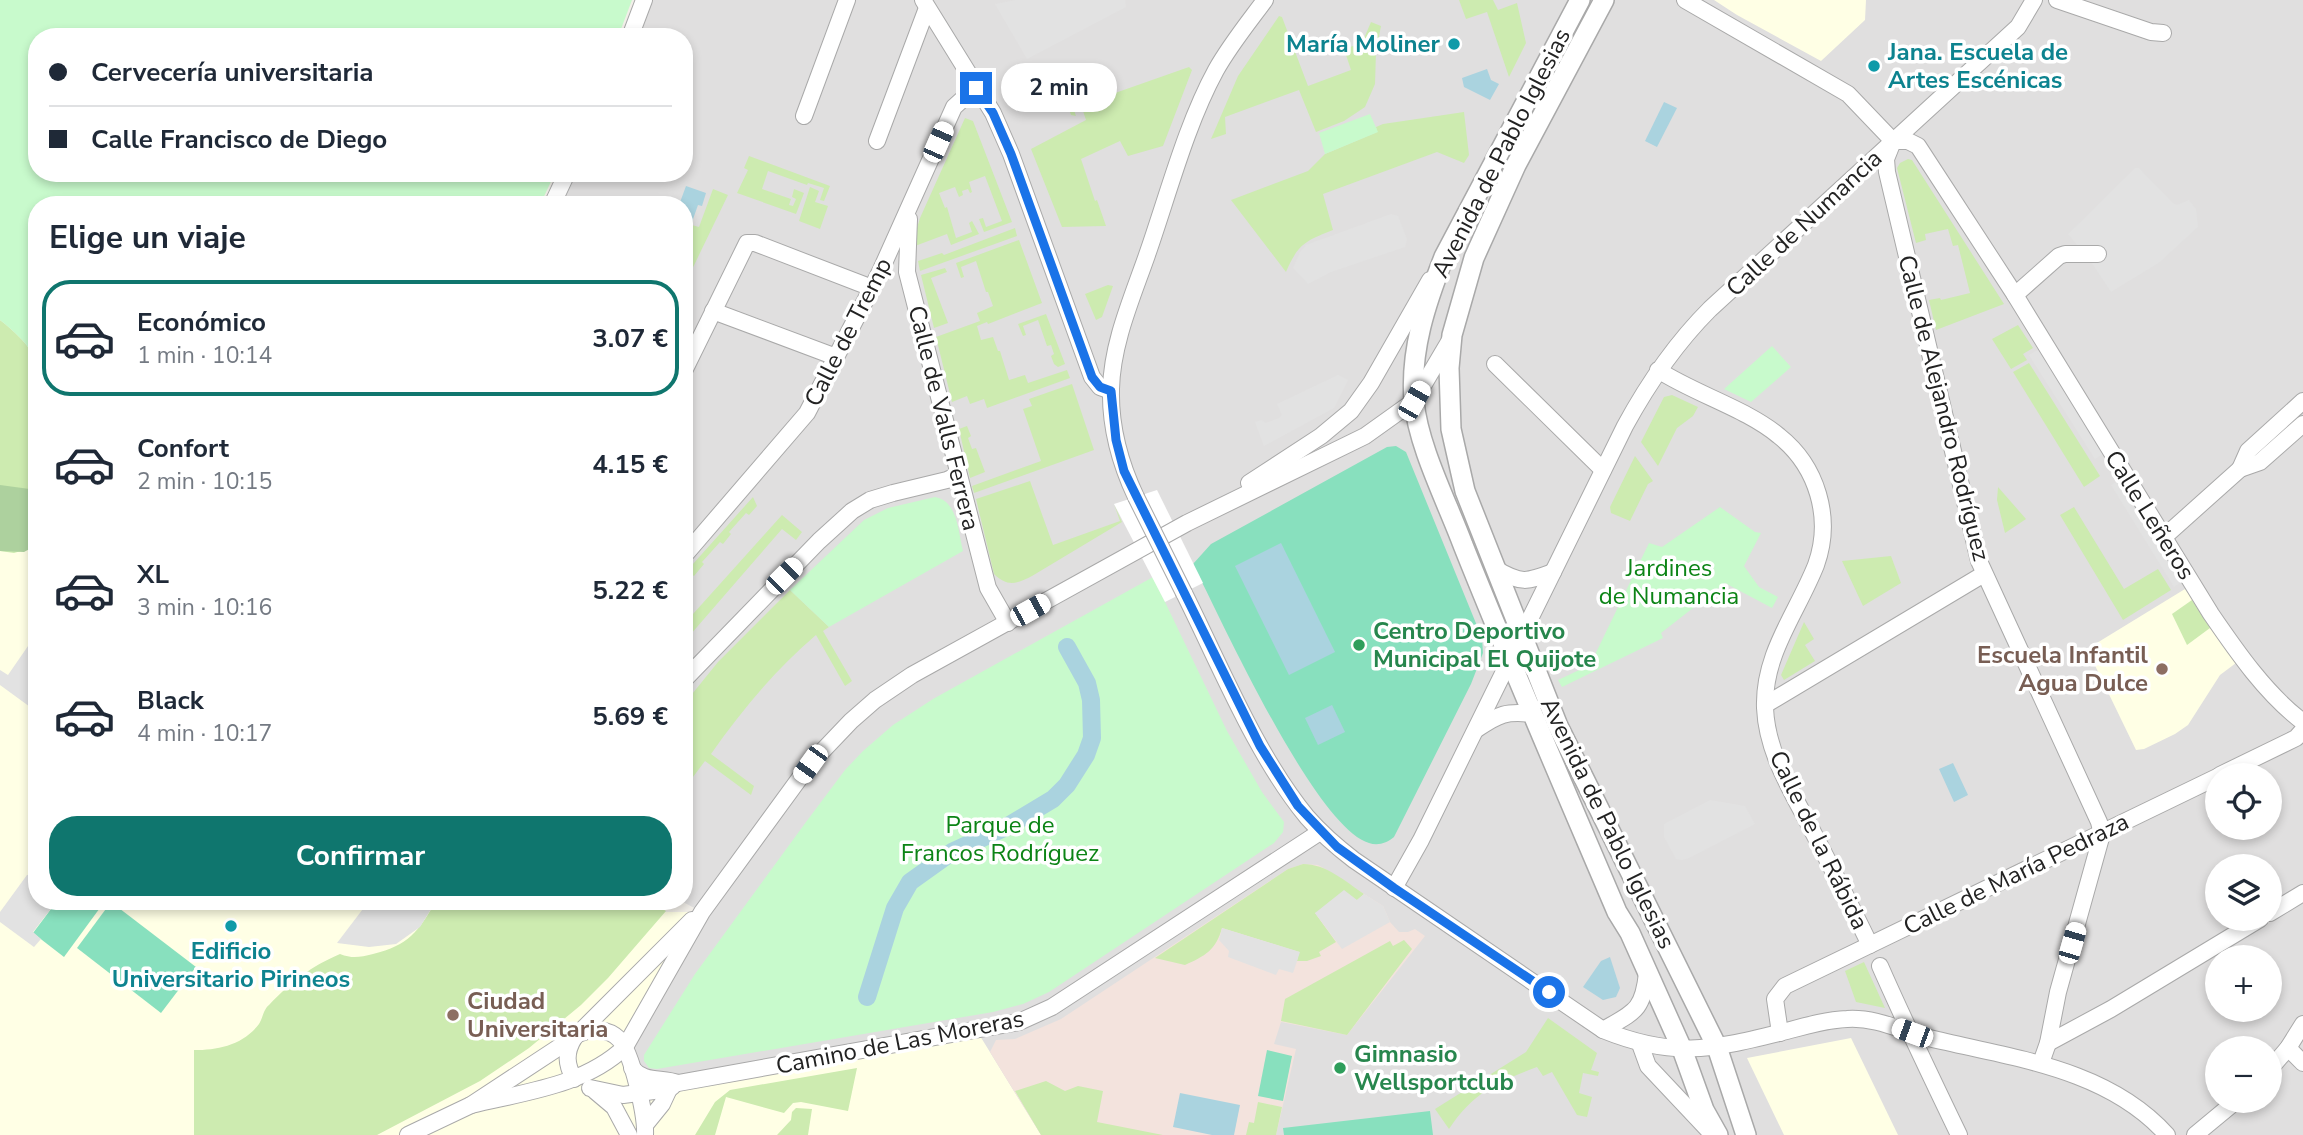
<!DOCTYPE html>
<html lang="es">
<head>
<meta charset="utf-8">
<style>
	body { margin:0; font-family:"Nunito Sans",sans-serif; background:#f2f2f3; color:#1f2937; height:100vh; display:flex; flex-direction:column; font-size:26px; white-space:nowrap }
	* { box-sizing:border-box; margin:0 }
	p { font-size:23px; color:#747a83 }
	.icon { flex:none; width:38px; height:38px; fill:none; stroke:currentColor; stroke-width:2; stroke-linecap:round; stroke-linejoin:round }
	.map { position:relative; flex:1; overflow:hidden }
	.drawer { position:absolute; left:28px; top:196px; width:665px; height:714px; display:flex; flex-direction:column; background:#fff; border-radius:28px; box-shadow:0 4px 10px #0003 }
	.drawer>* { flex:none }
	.hud { position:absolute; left:28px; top:28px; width:665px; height:154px; border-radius:28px; box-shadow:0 4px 10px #0003; display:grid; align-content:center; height:154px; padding:0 21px; background:#fff }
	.tools { position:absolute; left:2205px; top:763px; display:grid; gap:14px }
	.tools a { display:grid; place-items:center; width:77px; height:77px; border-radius:50%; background:#fff; box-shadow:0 4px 10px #0003; font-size:35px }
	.end { position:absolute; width:32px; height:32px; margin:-16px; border:9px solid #1a73e8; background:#fff; box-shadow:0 0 0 4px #fff }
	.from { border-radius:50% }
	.bubble { position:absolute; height:49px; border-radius:24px; background:#fff; box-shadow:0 4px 10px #0003; font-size:23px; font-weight:700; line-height:49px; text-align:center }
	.car { position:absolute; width:21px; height:42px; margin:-21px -10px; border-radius:9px; box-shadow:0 0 5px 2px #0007; background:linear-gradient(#fff 24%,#345 0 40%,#fff 0 76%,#345 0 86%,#fff 0) }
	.hud b { display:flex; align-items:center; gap:24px; height:66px; font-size:26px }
	.hud b+b { border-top:2px solid #e0e1e3 }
	.hud i { width:18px; height:18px; background:#1f2937 }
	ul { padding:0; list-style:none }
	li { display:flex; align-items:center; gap:21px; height:116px; margin:0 14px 10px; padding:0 7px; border:4px solid transparent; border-radius:28px }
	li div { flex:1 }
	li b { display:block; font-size:26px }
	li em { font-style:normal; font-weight:700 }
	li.on { border-color:#0f766e }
	li>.icon { width:63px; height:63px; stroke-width:1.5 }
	h2 { padding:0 21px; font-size:32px; line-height:84px }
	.button { display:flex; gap:14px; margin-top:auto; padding:14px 21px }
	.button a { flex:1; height:80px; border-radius:28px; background:#0f766e; color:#fff; font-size:28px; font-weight:700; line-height:80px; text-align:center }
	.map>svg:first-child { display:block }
</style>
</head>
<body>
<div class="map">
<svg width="2303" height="1135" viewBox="0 0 2303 1135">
	<rect width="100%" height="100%" fill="#f2efe9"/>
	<path fill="#e0dfdf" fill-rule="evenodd" d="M644,0H2303V1135H1041L987,1050L678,1083L648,1078L625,1047L702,912L681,901H684V205H552L567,173H684V37H630ZM2217,775H2270V828H2217ZM2217,866H2270V919H2217ZM2217,957H2270V1010H2217ZM2217,1048H2270V1101H2217Z"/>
	<g fill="#ffffe5">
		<polygon points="1714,0 1866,0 1865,20 1821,61 1737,15"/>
		<polygon points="0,320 37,363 37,533 31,548 37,555 37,901 636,901 656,912 702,912 625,1047 632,1068 661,1081 977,1031 1041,1135 0,1135"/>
		<polygon points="2185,589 2236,663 2220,675 2188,725 2175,734 2144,749 2136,750 2087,649"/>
		<polygon points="1851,1038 1898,1135 1784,1135 1747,1058"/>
	</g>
	<polygon fill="#f3e3dd" points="1303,864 1318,865 1325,869 1383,906 1390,922 1399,932 1408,932 1415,929 1425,936 1347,1035 1281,1022 1274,1044 1296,1049 1276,1135 1041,1135 990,1052 996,1040 1015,1039 1061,1019 1288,869"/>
	<g fill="#cdebb0">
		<polygon points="1459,0 1493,0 1498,10 1517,3 1526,43 1509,77 1487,12 1466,19"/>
		<polygon points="1279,16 1282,17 1308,86 1351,70 1344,49 1362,43 1371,22 1381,26 1376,52 1375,84 1365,107 1344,121 1316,132 1299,90 1225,117 1226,134 1211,139 1238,76"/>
		<polygon points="1189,67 1192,70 1163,146 1128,156 1120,141 1081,159 1095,201 1097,200 1106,226 1062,227 1031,149 1086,120 1081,105"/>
		<polygon points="1094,70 1100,88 1070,98 1076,116 1071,115 1060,82"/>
		<path d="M1464,112L1469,155L1464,163L1437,152L1323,194L1333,230C1305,241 1298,244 1286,272L1231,200L1308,171L1325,154L1377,132L1376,127L1383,124Z"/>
		<polygon points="965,118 973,121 1012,222 984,232 979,219 983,218 986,227 1002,221 985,176 969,182 972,192 970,193 968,189 962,191 963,195 959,197 955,187 939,193 945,208 947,207 956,238 972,232 969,223 972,221 979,234 951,245 947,234 915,246 917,228 920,218"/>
		<polygon points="749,156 830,186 824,201 820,200 824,188 808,183 807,185 768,171 762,189 791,199 789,205 793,206 796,199 792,197 794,189 804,193 796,214 737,193 748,170 744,168"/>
		<polygon points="1908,159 1912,160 2004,304 1936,330 1929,300 1940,298 1941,300 1970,293 1958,245 1953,246 1948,229 1925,234 1926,240 1916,243 1897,168 1900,163"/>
		<polygon points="810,187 819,191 815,202 828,206 820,229 799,221"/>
		<polygon points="713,189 728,195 684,286 684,231 688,224 699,227"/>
		<polygon points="1015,228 1017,236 920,271 918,261 942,253 944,255"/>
		<polygon points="1019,240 1042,303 988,324 987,322 977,326 981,340 993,337 998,351 1000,351 1009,380 1025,375 1028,383 1067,370 1070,378 987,408 984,399 970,404 967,396 952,402 936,337 980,321 977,313 993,306 988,292 986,292 976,261 961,267 964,277 961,278 956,263"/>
		<polygon points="945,268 947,272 931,278 948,323 934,328 921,275"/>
		<polygon points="1108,285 1113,286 1102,317 1096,320 1085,294"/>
		<polygon points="1046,314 1065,364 1058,367 1054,364 1051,356 1054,354 1051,345 1047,346 1038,320 1023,326 1026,335 1023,336 1018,324"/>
		<path d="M0,320C14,331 31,346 37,363V533L31,548L14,553L0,551Z"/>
		<polygon points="2018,325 2033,348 2023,354 2027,360 2011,369 1992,339"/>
		<polygon points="2029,363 2100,476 2084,487 2013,372"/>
		<polygon points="1072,384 1094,450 974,493 972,486 1041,461 1023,409 1032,406 1029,399"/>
		<polygon points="1672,395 1698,407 1693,416 1677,428 1658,466 1641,442 1664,397"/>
		<polygon points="967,426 971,436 968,438 972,449 976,448 985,472 970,478 959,429"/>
		<polygon points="1635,456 1653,481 1648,484 1630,521 1611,513 1610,507"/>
		<path d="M1030,481L1053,545L1120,521L1114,504L1122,522L1032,576C1017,584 1007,587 994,574L976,499Z"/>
		<polygon points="1998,487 2026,519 2005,533 1997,500"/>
		<polygon points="753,497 757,506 749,515 746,513 729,532 731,534 723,544 720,542 702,562 704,564 694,576 691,574 684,582 684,574"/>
		<polygon points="2074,507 2124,589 2158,569 2171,590 2123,620 2060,515"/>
		<polygon points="782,515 802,532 796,540 782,529 684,642 684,624"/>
		<polygon points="1891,556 1901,583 1863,606 1842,561"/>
		<path d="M790,590L829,627L823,631L852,681L845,686L816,635C775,670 742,710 711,754L754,786L751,795L705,761L684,789V704L718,662Z"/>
		<polygon points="2192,600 2210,628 2187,645 2172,614"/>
		<polygon points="1804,622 1814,639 1805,645 1815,661 1784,680 1781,675"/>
		<path d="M1303,864C1326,864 1345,881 1364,894L1357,900L1315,913L1336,942L1319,952L1321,956L1307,961H1297L1299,952L1222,928C1216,950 1205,956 1185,965L1155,958L1288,869Z"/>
		<path d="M436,901H649L666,911L608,978L581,1005L529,1048L480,1081L377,1135H194V1050C218,1050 243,1045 259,1024C263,1018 263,1010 269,1005C292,981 310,967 340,954C353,959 360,957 373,954C409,945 418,932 436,901Z"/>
		<polygon points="1404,940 1412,949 1347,1035 1281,1021 1285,999 1390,941 1393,946"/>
		<polygon points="1864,962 1885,1008 1856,1002 1845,971"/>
		<path d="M1548,1018L1597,1053L1591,1070L1599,1072L1598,1076L1583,1073L1579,1093L1592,1097L1587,1117L1577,1115L1552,1072L1543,1076L1537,1067C1496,1083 1474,1092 1449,1129L1435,1109L1526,1052Z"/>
		<polygon points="857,1068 848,1111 801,1102 793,1103 784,1113 726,1097 715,1135 695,1135 715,1102 730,1090"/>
		<polygon points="1046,1081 1065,1091 1078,1086 1103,1091 1097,1122 1163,1135 1041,1135 1015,1091"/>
		<polygon points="1258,1102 1282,1107 1276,1135 1246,1135 1249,1122 1254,1123"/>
		<polygon points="796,1108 812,1109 808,1135 777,1135 791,1120 792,1112"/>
	</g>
	<polygon fill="#add19e" points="0,485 37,490 37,542 35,546 24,552 0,551"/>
	<g fill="#c8facc">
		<path d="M0,0H632L618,37H37V173H555L540,205H37V363C31,346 14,331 0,320Z"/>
		<polygon points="1370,114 1378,132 1325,154 1319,133"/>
		<polygon points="1772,346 1791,367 1751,402 1724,389"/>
		<path d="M935,497C958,501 958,532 963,551L829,627L790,590L864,520L888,508Z"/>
		<polygon points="1720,507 1755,532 1761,533 1744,566 1759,587 1778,597 1772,608 1725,583 1661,633 1663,638 1562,687 1558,680 1590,665 1649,543 1662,547"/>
		<polygon points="1153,577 1227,731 1262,792 1284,822 1283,832 1274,843 1049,992 1023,1004 993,1012 657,1069 649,1068 644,1061 644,1055 695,974 806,822 845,770 863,751 893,725 933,699"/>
	</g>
	<g fill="#88e0be">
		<path d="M1396,446L1406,452L1482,638L1483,653L1471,684L1394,837C1387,843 1378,846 1369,843C1315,827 1221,619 1193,564L1211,544L1387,447Z"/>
		<polygon points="57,901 105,901 64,957 33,933"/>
		<polygon points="111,902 196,967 161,1013 77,948"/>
		<polygon points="1267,1050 1292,1056 1283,1101 1258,1096"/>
		<polygon points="1430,1111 1433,1135 1284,1135 1283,1128"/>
	</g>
	<g fill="#e2e2e2">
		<polygon points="1015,0 1125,0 1126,7 1027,59 995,4"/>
		<polygon points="2135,168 2139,168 2173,203 2177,205 2189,200 2196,209 2198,227 2160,262 2111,292 2093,265 2068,234"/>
		<polygon points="1391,214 1398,216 1407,239 1405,247 1331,272 1308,284 1293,268 1300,252 1306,245"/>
		<polygon points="2038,350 2104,453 2095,459 2029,355"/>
		<polygon points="1338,375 1348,380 1334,408 1264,446 1255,422 1261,420 1266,423 1279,418 1282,415 1277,404"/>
		<polygon points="2120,480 2183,581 2174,587 2111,485"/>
		<polygon points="37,633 37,712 0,685 0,670 8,675"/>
		<polygon points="1710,800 1745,806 1755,824 1689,858 1682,860 1676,859 1664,837 1664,824"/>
		<polygon points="37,873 37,901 57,901 33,932 41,939 34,947 0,922 0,912 27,875"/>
		<polygon points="1344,890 1357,900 1364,894 1383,906 1390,922 1342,949 1315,913"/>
		<polygon points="369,901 436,901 420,927 396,944 369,947 337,943"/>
		<polygon points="1222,928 1300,952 1293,973 1279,969 1276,975 1228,957 1229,951 1219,940"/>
	</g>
	<g fill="#aad3df">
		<polygon points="1487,69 1491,80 1499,84 1490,100 1464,87 1462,78"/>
		<polygon points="1664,102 1677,108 1657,147 1645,141"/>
		<polygon points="686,186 706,193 702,206 698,205 692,222 684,219 684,205 679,205"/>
		<polygon points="1281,543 1335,652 1289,675 1235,566"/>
		<polygon points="1332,705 1345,732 1318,745 1305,718"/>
		<polygon points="1953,763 1968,795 1954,802 1939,769"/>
		<polygon points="1610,957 1620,988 1616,997 1603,1000 1583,987 1601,961"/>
		<polygon points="1180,1093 1240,1105 1234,1135 1212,1135 1173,1127"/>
	</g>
	<polygon fill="#fff" points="1157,490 1203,583 1165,602 1114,504"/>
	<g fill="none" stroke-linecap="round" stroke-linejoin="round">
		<polyline stroke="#aad3df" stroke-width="18" points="867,997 895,908 910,882 952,852 1008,826 1053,799 1067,785 1086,755 1092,738 1091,700 1087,683 1067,647"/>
		<g stroke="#a9a9a9" stroke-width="18">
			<g id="minor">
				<polyline points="923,0 993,113 1011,154 1092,377 1100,387 1111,391"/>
				<polyline points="1685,0 1848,94 1893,141"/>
				<polyline points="2057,0 2151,32 2163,33"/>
				<polyline points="630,37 644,0"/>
				<polyline points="804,116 847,0"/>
				<polyline points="877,141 927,8"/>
				<path d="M1893,141H1908L1918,146L2015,295L2211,614C2237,652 2266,694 2303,722"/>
				<polyline points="1892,144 1886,159 1887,172 1979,561 2099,822 2102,834 2058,992 2048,1043 2041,1063"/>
				<polyline points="552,205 567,173"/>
				<polyline points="909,219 907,272 988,588 1008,623"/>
				<polyline points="2015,295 2059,256 2065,254 2098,254"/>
				<polyline points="713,311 836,357"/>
				<polyline points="1495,364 1603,470"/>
				<path d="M1658,370C1695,394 1747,409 1779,436C1817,466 1833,518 1816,565C1797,613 1763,654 1765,708C1767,755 1794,795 1815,836C1834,872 1852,908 1870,945"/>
				<polyline points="684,371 747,243 755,243 872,288"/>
				<polyline points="2240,469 2248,451 2303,401"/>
				<polyline points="1249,483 1321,436 1351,411 1371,383 1430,280"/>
				<path d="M1136,497C1120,463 1110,427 1111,389C1112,343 1132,298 1147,255C1168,195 1186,125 1216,70C1230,45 1248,23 1265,0"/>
				<polyline points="2164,537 2240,469 2260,462 2303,424"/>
				<polyline points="684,556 807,413 880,272 954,107 976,87"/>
				<path d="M1496,569C1521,584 1527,582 1553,572"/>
				<path d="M1184,593C1220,665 1256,755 1307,817C1321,833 1337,847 1354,860L1603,1030C1672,1058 1710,1050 1779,1033C1802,1027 1824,1020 1847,1019C1876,1017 1902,1031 1929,1038C2011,1058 2107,1068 2167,1135"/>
				<polyline points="684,680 819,541 852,511 870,500 893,493 947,480 958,475"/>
				<polyline points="1765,705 1984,574"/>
				<path d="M1477,729C1499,714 1506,711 1533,714"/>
				<polyline points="2220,775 2296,738 2303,730"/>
				<path d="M1394,888L1421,840L1625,426C1649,382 1675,344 1710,309L2018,27L2034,0"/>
				<polyline points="2270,913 2303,893"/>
				<path d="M1880,966C1905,1023 1932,1079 1959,1135"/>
				<path d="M1603,1030C1634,1012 1643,1011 1647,973"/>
				<polyline points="1780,1033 1775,999 1785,986 2217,777"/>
				<path d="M578,1034C592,1028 608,1028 619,1039C632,1052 646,1116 645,1135"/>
				<polyline points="2048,1043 2111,1009 2260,919"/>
				<polyline points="1640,1044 1648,1066 1712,1134"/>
				<polyline points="2288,1048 2303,1063"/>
				<path d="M632,1068C644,1083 662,1077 678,1083L1019,1022L1052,1007L1320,832"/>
				<polyline points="2270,1069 2288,1048 2303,1024"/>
				<path d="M574,1079C566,1064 565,1053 574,1038"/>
				<polyline points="590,1088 623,1095 669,1089 673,1086"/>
				<polyline points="595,1091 614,1107 629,1135"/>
				<path d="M471,1105C524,1092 584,1086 625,1047L702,912L810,764L851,721L875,700L912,675L1187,523L1365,436L1414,401L1450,340"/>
				<polyline points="645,1125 662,1104 669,1089"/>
				<polyline points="408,1135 471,1105 576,1036 692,920"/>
				<polyline points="2195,1135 2236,1101"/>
			</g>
		</g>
		<g stroke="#a9a9a9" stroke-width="22">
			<g id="tertiary">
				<path d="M1580,0L1444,257C1426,303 1410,350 1414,401C1418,446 1447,502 1463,545C1512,668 1565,790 1617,912L1630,933L1682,1049L1704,1110L1718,1135"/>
				<polyline points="1604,0 1516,165 1474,258 1452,335 1449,368 1451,429 1465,491 1558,726 1717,1047 1746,1135"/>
			</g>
		</g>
		<use href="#minor" stroke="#fff" stroke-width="16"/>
		<use href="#tertiary" stroke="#fff" stroke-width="19"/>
		<g stroke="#a9a9a9" stroke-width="18" stroke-linecap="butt">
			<polyline id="minor-bridge" points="1136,497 1184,593"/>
		</g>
		<use href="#minor-bridge" stroke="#fff" stroke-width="16"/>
	</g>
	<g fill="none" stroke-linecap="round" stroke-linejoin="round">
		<polyline stroke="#1a73e8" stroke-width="9" points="976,88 993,113 1011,154 1092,377 1100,387 1111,391 1116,440 1124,471 1260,746 1298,806 1337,847 1394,888 1549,992"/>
	</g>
	<g fill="#0f9aa8" stroke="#fff" stroke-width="2.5">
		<circle cx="1454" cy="44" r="7"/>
		<circle cx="1874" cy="66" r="7"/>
		<circle cx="231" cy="926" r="7"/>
	</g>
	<g fill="#2e9e5b" stroke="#fff" stroke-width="2.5">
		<circle cx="1359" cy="645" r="7"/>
		<circle cx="1340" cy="1068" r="7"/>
	</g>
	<g fill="#8d6e63" stroke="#fff" stroke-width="2.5">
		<circle cx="2162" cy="669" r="7"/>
		<circle cx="453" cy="1015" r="7"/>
	</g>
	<g text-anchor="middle" stroke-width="7" stroke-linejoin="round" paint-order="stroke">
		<g font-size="24" font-weight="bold" fill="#0d838f" stroke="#fff" text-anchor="end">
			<text x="1440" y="52">María Moliner</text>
			<text x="1888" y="60" text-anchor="start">Jana. Escuela de<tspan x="1888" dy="28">Artes Escénicas</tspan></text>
			<text x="231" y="959" text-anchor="middle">Edificio<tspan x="231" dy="28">Universitario Pirineos</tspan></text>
		</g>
		<g font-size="24" fill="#222" stroke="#fff">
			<text transform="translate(1501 153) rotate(-63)" y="8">Avenida de Pablo Iglesias</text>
			<text transform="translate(1804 223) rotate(-43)" y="8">Calle de Numancia</text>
			<text transform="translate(848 332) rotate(-63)" y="8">Calle de Tremp</text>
			<text transform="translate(1944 408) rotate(76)" y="8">Calle de Alejandro Rodríguez</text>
			<text transform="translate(944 418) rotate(76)" y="8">Calle de Valls Ferrera</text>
			<text transform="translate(2150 515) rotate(58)" y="8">Calle Leñeros</text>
			<text transform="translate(1608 823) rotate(64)" y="8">Avenida de Pablo Iglesias</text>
			<text transform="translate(1819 840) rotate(64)" y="8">Calle de la Rábida</text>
			<text transform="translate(2016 874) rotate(-26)" y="8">Calle de María Pedraza</text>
			<text transform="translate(900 1042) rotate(-11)" y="8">Camino de Las Moreras</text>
		</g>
		<g font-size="24" fill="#0c8416" stroke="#fff">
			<text x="1669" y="576">Jardines<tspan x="1669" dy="28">de Numancia</tspan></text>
			<text x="1000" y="833">Parque de<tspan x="1000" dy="28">Francos Rodríguez</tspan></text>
		</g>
		<g font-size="24" font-weight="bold" fill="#27864d" stroke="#fff" text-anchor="start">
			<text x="1373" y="639">Centro Deportivo<tspan x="1373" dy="28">Municipal El Quijote</tspan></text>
			<text x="1354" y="1062">Gimnasio<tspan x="1354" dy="28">Wellsportclub</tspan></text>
		</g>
		<g font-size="24" font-weight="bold" fill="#785e54" stroke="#fff" text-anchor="end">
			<text x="2148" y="663">Escuela Infantil<tspan x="2148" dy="28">Agua Dulce</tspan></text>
			<text x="467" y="1009" text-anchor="start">Ciudad<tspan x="467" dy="28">Universitaria</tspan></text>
		</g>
	</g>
</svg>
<div class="tools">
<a><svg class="icon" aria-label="locate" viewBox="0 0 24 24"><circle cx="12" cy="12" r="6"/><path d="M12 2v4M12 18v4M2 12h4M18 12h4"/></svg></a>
<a><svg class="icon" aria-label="layers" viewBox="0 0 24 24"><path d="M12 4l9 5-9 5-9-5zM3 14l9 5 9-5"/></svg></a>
<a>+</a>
<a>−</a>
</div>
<i class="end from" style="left:1549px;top:992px"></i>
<i class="end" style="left:976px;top:88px"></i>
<div class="bubble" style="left:1001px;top:63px;width:116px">2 min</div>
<i class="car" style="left:938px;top:142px;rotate:24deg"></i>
<i class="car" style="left:1414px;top:401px;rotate:30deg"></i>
<i class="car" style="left:784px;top:576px;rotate:45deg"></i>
<i class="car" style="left:1030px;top:610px;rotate:61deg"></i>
<i class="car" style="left:810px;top:764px;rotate:216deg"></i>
<i class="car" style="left:2072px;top:943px;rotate:16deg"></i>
<i class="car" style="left:1912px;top:1033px;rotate:290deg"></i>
<div class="hud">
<b><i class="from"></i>Cervecería universitaria</b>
<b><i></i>Calle Francisco de Diego</b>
</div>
<section class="drawer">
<h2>Elige un viaje</h2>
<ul>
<li class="on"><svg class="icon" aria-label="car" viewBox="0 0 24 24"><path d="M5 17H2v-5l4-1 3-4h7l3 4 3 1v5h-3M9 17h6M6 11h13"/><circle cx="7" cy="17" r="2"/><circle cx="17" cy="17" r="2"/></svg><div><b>Económico</b><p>1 min · 10:14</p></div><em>3.07 €</em></li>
<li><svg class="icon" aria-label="car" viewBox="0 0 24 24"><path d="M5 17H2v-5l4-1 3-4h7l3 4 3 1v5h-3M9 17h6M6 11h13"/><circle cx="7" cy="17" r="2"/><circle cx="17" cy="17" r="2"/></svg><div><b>Confort</b><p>2 min · 10:15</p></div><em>4.15 €</em></li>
<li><svg class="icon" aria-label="car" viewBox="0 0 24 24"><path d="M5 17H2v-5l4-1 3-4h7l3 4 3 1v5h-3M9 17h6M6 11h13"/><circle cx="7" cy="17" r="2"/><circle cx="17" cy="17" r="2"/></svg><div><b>XL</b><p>3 min · 10:16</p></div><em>5.22 €</em></li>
<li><svg class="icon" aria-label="car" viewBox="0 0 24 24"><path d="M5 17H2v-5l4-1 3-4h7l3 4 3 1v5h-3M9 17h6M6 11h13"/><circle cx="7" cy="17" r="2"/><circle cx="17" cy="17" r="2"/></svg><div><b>Black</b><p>4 min · 10:17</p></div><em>5.69 €</em></li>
</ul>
<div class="button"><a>Confirmar</a></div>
</section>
</div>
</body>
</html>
